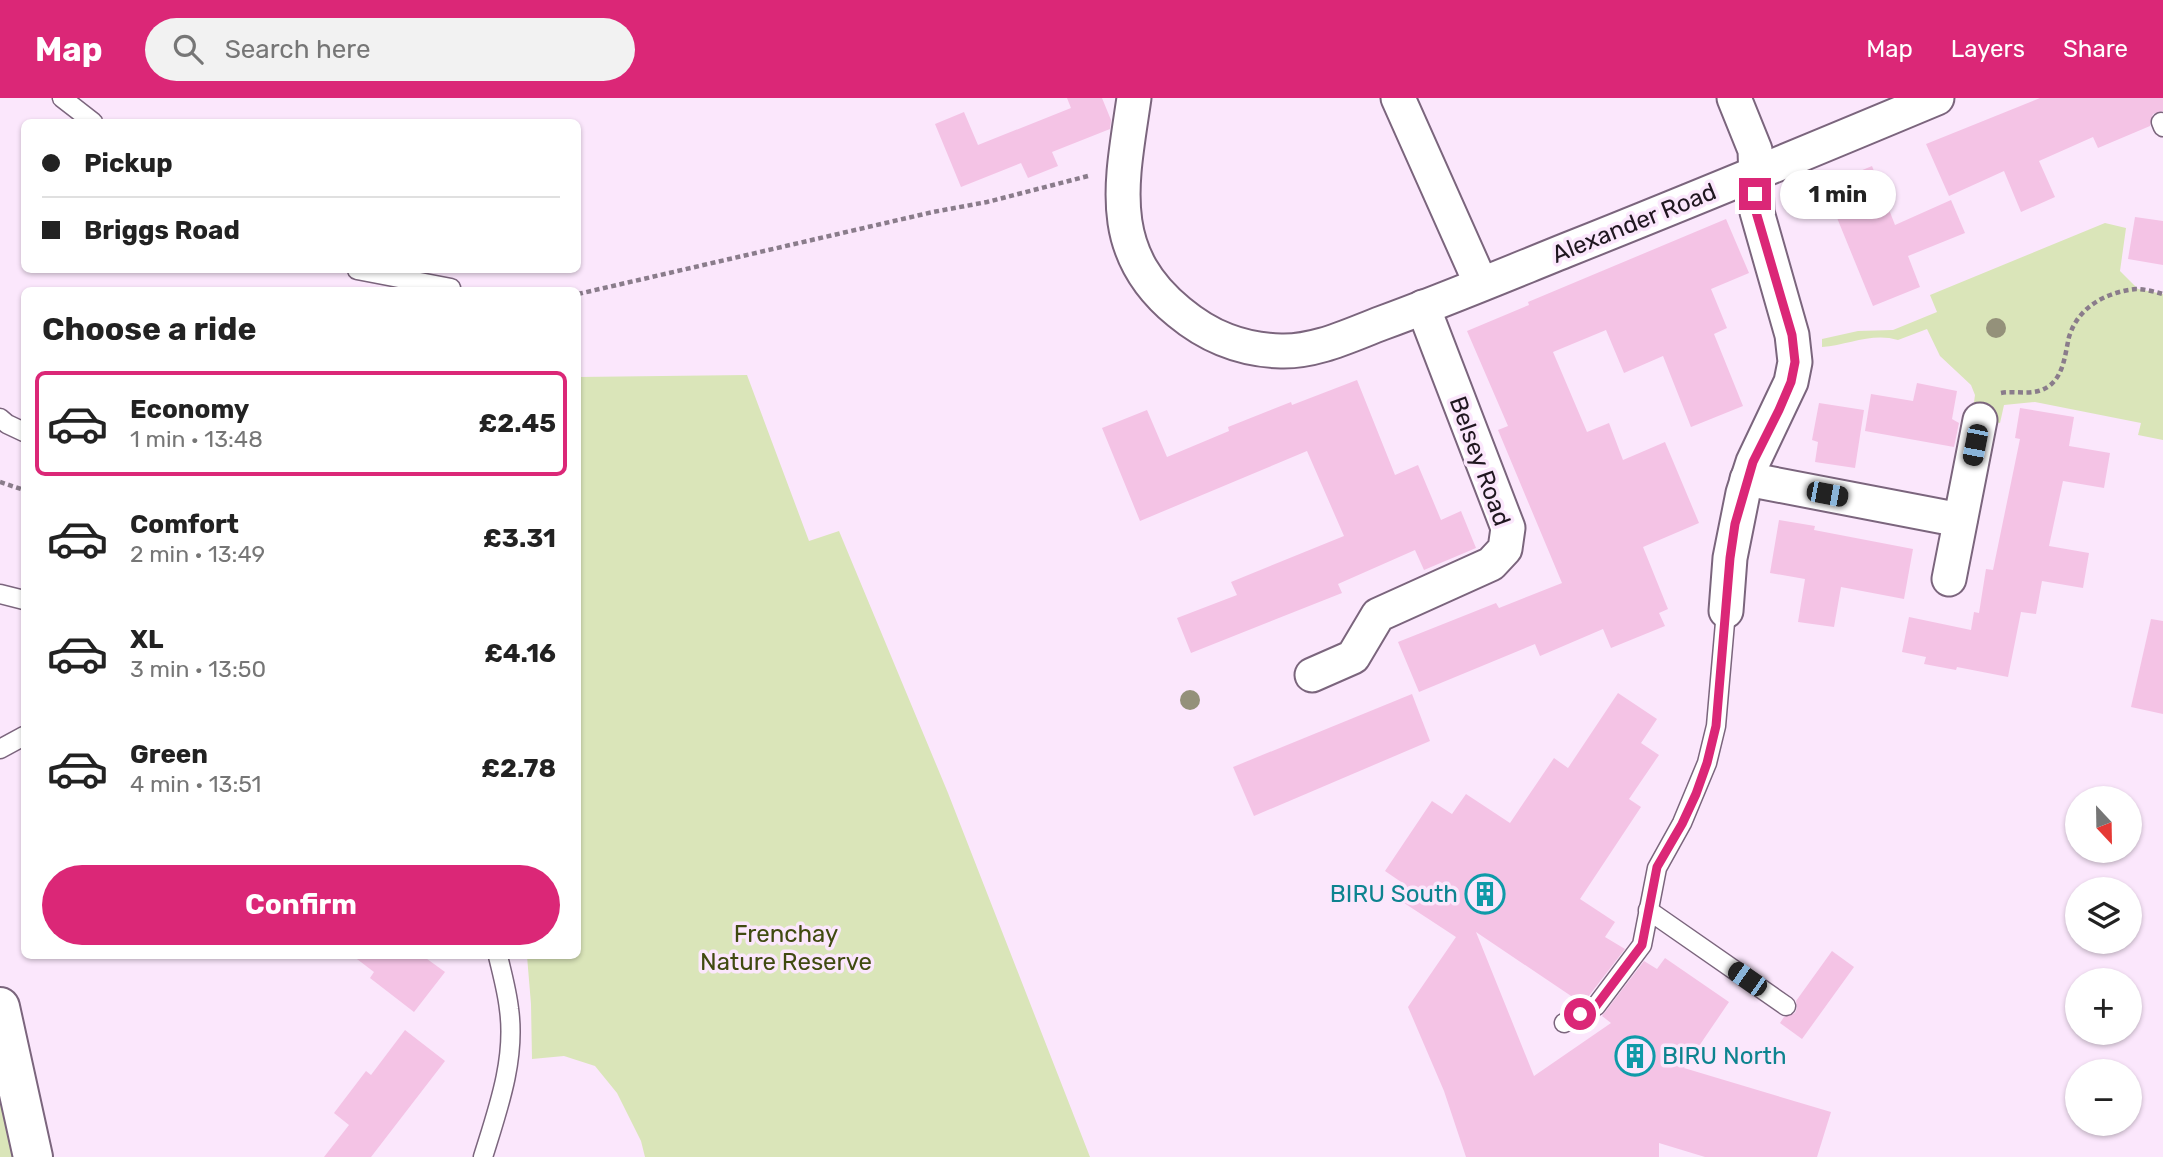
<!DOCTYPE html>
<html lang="en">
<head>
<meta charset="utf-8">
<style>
	body { margin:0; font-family:Rubik,sans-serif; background:#f2f2f2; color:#222; height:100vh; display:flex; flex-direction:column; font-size:26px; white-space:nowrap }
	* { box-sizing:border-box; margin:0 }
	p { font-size:23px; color:#767676 }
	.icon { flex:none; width:38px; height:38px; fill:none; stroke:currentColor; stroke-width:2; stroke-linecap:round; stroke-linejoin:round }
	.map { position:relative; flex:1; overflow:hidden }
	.side { position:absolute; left:21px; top:189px; width:560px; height:672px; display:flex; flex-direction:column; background:#fff; border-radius:10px; box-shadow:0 2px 5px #0004 }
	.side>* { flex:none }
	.guide { position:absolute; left:21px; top:21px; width:560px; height:154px; border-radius:10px; box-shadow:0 2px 5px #0004; display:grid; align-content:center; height:154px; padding:0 21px; background:#fff }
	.needle { width:46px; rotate:158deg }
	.fabs { position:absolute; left:2065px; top:688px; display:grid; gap:14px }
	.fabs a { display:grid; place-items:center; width:77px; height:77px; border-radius:50%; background:#fff; box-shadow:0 2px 5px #0004; font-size:35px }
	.end { position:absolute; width:32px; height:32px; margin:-16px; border:9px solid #db2777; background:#fff; box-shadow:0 0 0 4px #fff }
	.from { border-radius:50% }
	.bubble { position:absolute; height:49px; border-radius:24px; background:#fff; box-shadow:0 2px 5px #0004; font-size:23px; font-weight:700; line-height:49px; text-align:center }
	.car { position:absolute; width:21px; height:42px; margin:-21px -10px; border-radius:9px; box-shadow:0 0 5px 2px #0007; background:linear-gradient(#222 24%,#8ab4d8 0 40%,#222 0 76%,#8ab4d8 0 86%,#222 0) }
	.guide b { display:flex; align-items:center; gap:24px; height:66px; font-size:26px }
	.guide b+b { border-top:2px solid #e0e0e0 }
	.guide i { width:18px; height:18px; background:#222 }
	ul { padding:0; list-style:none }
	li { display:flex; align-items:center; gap:21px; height:105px; margin:0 14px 10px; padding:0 7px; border:4px solid transparent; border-radius:10px }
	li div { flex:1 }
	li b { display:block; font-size:26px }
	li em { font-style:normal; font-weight:700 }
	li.on { border-color:#db2777 }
	li>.icon { width:63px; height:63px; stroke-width:1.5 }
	h2 { padding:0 21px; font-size:32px; line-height:84px }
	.primary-button { display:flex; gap:14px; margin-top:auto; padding:14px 21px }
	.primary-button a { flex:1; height:80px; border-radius:42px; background:#db2777; color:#fff; font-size:28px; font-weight:700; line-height:80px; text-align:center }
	header { display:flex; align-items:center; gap:42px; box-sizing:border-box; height:98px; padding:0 35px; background:#db2777; color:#fff }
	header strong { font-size:33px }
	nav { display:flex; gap:38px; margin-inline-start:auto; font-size:24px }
	.search { width:490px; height:63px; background:#f2f2f2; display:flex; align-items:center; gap:18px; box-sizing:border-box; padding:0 24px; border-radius:38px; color:#767676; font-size:26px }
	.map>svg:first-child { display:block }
</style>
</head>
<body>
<header>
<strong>Map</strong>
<div class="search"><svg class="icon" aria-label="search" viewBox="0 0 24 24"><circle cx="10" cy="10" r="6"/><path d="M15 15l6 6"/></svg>Search here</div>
<nav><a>Map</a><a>Layers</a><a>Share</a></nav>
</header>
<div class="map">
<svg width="2163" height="1059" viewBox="0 0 2163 1059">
	<rect width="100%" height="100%" fill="#fbe7fc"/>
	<g fill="#dae5b9">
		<path d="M2105,125L2126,130L2120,173L2138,191L2163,196V342L2138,337L2141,325L2035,304L2004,307L2000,325L1972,319L1975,297L1971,287L1940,258L1927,231L1898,242C1873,234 1848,247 1822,249V241L1858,233L1893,232L1937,214L1930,197Z"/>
		<polygon points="747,277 809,443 839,433 948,695 1090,1059 645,1059 641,1043 617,995 595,968 564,958 532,961 531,906 527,858 578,858 578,279"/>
		<polygon points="0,990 15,1059 0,1059"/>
	</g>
	<g fill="#f4c3e5">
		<polygon points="1067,0 1102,0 1111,22 1110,31 1052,54 1058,68 1028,80 1021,65 961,89 935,26 964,14 978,47 1071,10"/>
		<polygon points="2040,0 2163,0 2163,13 2153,16 2150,28 2098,50 2093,39 2039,63 2055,99 2021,114 2004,73 1949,98 1926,46"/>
		<polygon points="1872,68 1895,127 1951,102 1965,135 1908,158 1920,189 1873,208 1824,88"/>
		<polygon points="2135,119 2163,123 2163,167 2128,161"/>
		<polygon points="1726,121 1749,175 1711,191 1727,230 1714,236 1743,308 1691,329 1663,258 1624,275 1606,232 1553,254 1587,334 1609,325 1623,362 1665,344 1699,425 1643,449 1668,511 1659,515 1665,528 1611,550 1603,531 1540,558 1535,546 1419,594 1398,544 1496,505 1499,510 1562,485 1498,332 1508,328 1467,233 1529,207 1528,204"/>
		<polygon points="1357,282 1395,377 1418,367 1441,422 1461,413 1476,450 1424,472 1415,452 1338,486 1342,495 1191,555 1177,520 1237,497 1231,484 1344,438 1307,353 1140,423 1102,330 1147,312 1167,359 1229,333 1228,329 1291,304 1292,307"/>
		<polygon points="1917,285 1957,293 1952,321 1959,325 1954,349 1865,333 1871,296 1913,303"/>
		<polygon points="1819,305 1864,312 1855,370 1815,364 1818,344 1812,342"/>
		<polygon points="2020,310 2074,319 2069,348 2110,355 2104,390 2063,383 2049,448 2089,455 2083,490 2042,483 2036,516 2021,514 2008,579 1957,569 1956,572 1924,566 1926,559 1902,554 1909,519 1971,532 1974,514 1979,515 1986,471 1993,472 2020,341 2015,340"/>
		<polygon points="1779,422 1815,428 1814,432 1913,451 1904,501 1841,489 1834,529 1798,524 1805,481 1770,475"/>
		<polygon points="2151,521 2163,523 2163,616 2131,609"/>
		<polygon points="1618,595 1657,621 1641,645 1659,657 1629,701 1641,709 1580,801 1615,824 1605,839 1625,851 1588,899 1580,904 1476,834 1534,978 1611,925 1602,918 1644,863 1657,871 1665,860 1729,904 1684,970 1831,1014 1817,1059 1705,1059 1659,1045 1659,1059 1466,1059 1444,993 1408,909 1456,839 1395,799 1404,786 1385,773 1432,703 1452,716 1466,696 1510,725 1554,660 1568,670"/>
		<polygon points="1412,596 1430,643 1254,718 1233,669"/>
		<polygon points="1832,853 1854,869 1802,941 1780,925 1784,919 1795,915 1797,910 1796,903"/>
		<polygon points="353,858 423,858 445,874 414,914 370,880 374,874"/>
		<polygon points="405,932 445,963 371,1059 324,1059 349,1027 334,1015 366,973 371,977"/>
	</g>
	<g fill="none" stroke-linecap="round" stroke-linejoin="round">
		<g stroke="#7b657d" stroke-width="21">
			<g id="service">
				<polyline points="62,0 93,24"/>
				<polyline points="2161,24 2163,29"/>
				<polyline points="357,172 451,190"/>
				<polyline points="0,320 7,326 24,334"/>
				<polyline points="0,496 24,502"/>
				<polyline points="0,651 24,638"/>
				<polyline points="1648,812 1786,908"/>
				<polyline points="1564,925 1596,908 1642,847 1657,770 1682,725 1707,665 1716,628 1726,513"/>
				<path d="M483,1059C498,1011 516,961 509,911C507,893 502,875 498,858"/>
			</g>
		</g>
		<g stroke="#7b657d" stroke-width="37">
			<g id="minor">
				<path d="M1134,0C1122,83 1104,153 1179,214C1209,239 1241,252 1281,253C1316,254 1350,237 1382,225C1445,202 1507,176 1569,151C1692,102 1815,51 1937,0"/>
				<polyline points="1398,0 1481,186"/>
				<polyline points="1747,381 1960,422"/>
				<polyline points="1949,481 1980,322"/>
				<polyline points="1726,513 1730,460 1743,395 1753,364 1791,284 1795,264 1792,237 1757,114 1755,52 1734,0"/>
				<polyline points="1312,577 1353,559 1378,517 1491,466 1505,451 1508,430 1423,209"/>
			</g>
		</g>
		<g stroke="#7b657d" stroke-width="42">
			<polyline id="tertiary" points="0,909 33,1059"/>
		</g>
		<g stroke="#8a7c8b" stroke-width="4.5" stroke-dasharray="5 3.5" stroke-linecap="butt">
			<polyline points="578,196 933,114 987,104 1088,78"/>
			<path d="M2001,295C2017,292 2034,299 2049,288C2064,277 2065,256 2069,239C2078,209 2106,194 2136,191C2145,191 2155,194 2163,196"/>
			<polyline points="0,384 24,392"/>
		</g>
		<use href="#service" stroke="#fff" stroke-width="18"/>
		<use href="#minor" stroke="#fff" stroke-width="33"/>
		<use href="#tertiary" stroke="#fff" stroke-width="38"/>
	</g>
	<g fill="#94917a">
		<circle cx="1996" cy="230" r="10"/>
		<circle cx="1190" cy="602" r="10"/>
	</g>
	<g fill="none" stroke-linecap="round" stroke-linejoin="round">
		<polyline stroke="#db2777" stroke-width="9" points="1580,916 1596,908 1642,847 1657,769 1682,726 1696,696 1707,665 1716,628 1730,460 1735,426 1753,364 1779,312 1791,284 1795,264 1792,237 1756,114 1755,96"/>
	</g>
	<defs>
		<g id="building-ring" transform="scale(2.0125)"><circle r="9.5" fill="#fbe7fc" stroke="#0f9aa8" stroke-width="1.5"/><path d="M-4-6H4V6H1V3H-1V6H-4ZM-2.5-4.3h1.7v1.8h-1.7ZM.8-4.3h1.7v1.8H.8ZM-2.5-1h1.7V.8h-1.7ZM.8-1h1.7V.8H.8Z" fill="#0f9aa8"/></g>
	</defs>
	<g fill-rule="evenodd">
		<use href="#building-ring" x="1485" y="796"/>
		<use href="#building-ring" x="1635" y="958"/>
	</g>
	<g text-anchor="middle" stroke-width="7" stroke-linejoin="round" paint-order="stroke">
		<g font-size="24" fill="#201720" stroke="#fbe7fc">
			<text transform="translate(1634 125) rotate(-22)" y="8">Alexander Road</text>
			<text transform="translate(1480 363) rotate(70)" y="8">Belsey Road</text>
		</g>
		<g font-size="24" fill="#0d838f" stroke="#fbe7fc" text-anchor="end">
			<text x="1458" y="804">BIRU South</text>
			<text x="1662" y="966" text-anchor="start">BIRU North</text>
		</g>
		<g font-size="24" fill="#404a10" stroke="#fbe7fc">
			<text x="786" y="844">Frenchay<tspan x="786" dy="28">Nature Reserve</tspan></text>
		</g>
	</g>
</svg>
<div class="fabs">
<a><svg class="needle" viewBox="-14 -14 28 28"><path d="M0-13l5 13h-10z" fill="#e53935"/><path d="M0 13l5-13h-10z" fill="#767676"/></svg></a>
<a><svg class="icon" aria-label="layers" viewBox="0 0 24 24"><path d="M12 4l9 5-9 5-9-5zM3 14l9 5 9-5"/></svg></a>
<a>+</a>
<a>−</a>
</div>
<i class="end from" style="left:1580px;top:916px"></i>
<i class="end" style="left:1755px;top:96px"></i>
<div class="bubble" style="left:1780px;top:72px;width:116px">1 min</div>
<i class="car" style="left:1975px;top:347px;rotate:191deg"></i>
<i class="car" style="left:1827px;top:396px;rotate:101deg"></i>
<i class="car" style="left:1747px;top:881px;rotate:305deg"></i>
<div class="guide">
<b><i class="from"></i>Pickup</b>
<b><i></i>Briggs Road</b>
</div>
<section class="side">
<h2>Choose a ride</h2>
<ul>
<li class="on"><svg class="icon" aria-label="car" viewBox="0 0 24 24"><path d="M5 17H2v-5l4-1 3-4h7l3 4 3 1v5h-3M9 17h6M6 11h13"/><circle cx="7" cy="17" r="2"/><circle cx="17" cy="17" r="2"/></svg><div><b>Economy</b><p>1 min · 13:48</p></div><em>£2.45</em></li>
<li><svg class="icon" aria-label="car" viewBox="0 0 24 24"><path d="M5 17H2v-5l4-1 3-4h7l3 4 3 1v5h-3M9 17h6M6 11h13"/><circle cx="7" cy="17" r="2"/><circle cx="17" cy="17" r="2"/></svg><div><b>Comfort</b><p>2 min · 13:49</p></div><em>£3.31</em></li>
<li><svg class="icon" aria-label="car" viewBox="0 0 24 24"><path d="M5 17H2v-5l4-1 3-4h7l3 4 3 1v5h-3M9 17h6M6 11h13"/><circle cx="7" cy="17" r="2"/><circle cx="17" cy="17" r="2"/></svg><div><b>XL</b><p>3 min · 13:50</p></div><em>£4.16</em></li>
<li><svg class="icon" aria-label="car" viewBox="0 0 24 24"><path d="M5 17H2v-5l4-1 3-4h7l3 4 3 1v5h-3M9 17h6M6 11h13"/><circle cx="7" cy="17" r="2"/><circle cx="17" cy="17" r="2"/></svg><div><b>Green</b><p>4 min · 13:51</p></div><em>£2.78</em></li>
</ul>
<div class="primary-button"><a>Confirm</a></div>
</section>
</div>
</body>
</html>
